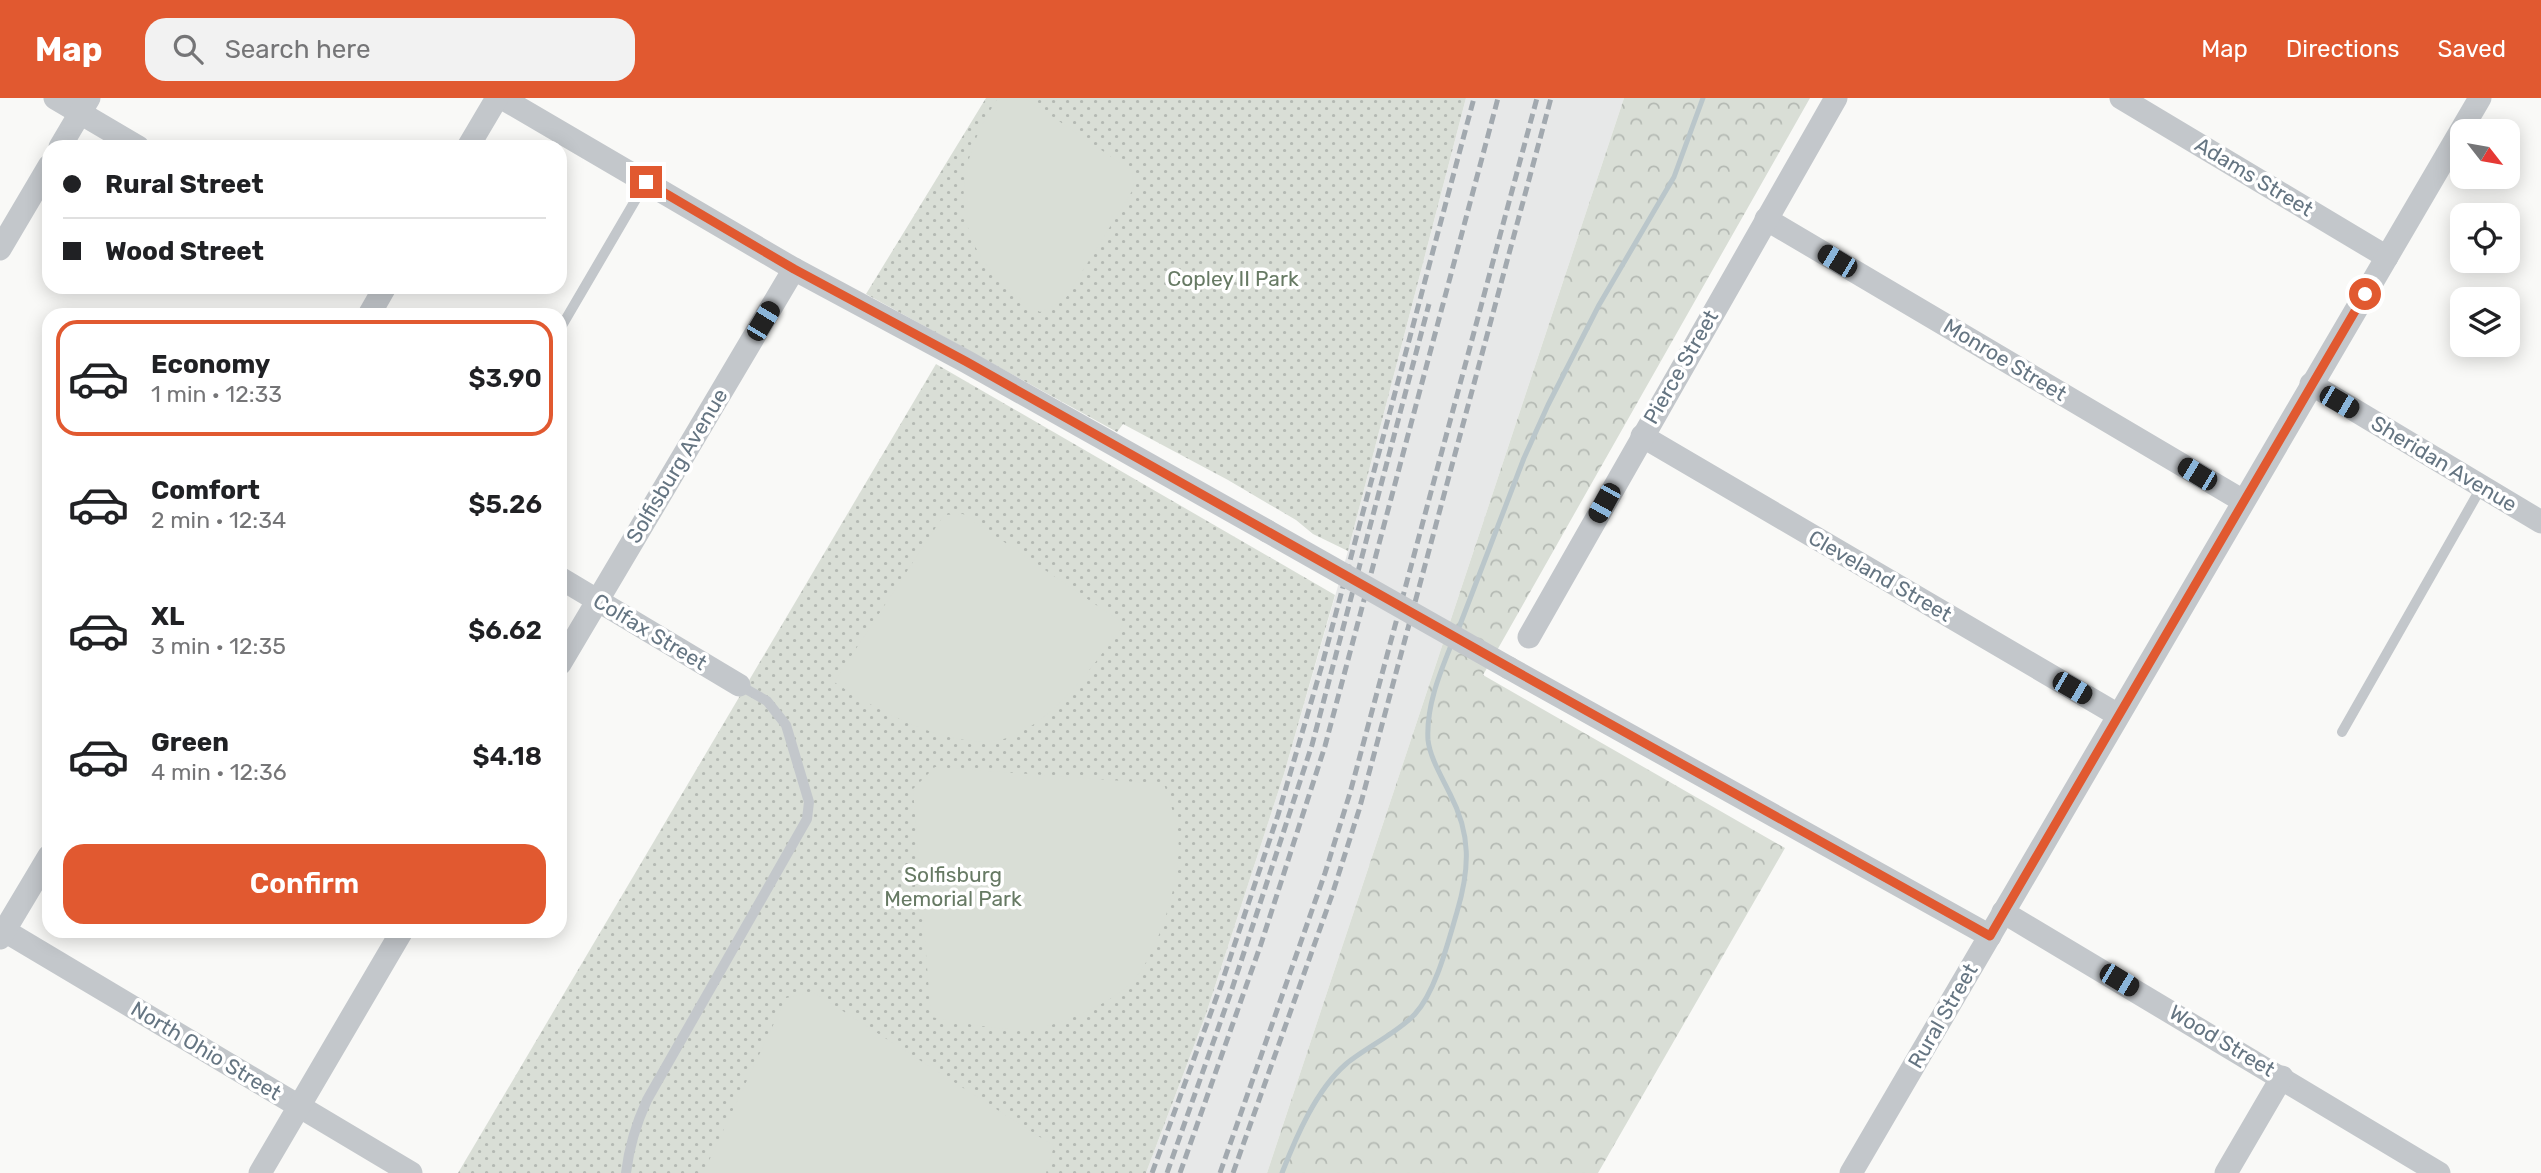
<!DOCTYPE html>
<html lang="en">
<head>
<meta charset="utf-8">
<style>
	body { margin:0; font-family:Rubik,sans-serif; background:#f2f2f2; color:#202124; height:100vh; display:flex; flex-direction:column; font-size:26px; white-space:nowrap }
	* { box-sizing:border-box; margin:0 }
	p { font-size:23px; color:#757577 }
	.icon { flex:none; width:38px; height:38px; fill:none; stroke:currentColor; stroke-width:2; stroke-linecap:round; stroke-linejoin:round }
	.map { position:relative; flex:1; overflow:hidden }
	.details { position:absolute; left:42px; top:210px; width:525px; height:630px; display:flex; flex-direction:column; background:#fff; border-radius:21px; box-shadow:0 4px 18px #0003 }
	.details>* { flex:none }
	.top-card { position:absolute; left:42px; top:42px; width:525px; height:154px; border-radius:21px; box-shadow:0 4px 18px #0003; display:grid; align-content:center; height:154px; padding:0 21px; background:#fff }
	.needle { width:46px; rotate:121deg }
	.tools { position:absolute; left:2450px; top:21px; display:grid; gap:14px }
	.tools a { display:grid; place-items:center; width:70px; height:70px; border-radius:14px; background:#fff; box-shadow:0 4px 18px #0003; font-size:35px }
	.end { position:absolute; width:32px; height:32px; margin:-16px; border:9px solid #e15930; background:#fff; box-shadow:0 0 0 4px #fff }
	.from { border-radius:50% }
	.car { position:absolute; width:21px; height:42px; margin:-21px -10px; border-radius:9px; box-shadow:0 0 5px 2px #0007; background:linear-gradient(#222 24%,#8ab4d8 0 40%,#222 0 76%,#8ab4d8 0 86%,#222 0) }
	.top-card b { display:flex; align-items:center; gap:24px; height:66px; font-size:26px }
	.top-card b+b { border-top:2px solid #e0e0e0 }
	.top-card i { width:18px; height:18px; background:#202124 }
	ul { padding:12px 0 0; list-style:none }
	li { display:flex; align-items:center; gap:21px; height:116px; margin:0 14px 10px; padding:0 7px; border:4px solid transparent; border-radius:21px }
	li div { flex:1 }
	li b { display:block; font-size:26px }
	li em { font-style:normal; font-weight:600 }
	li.current { border-color:#e15930 }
	li>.icon { width:63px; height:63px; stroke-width:1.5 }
	.action { display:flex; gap:14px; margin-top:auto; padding:14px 21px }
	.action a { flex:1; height:80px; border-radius:21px; background:#e15930; color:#fff; font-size:28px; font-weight:600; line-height:80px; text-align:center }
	header { display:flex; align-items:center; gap:42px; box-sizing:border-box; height:98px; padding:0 35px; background:#e15930; color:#fff }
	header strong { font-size:33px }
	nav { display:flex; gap:38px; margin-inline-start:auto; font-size:24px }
	.search { width:490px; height:63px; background:#f2f2f2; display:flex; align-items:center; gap:18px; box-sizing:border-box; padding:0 24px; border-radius:21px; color:#757577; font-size:26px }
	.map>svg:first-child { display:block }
</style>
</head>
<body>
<header>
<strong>Map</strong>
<div class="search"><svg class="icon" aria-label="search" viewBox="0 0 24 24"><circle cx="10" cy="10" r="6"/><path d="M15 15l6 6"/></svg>Search here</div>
<nav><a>Map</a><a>Directions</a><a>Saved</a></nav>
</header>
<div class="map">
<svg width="2541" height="1075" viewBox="0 0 2541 1075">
	<defs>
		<pattern id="forest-crowns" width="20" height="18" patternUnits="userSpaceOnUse" patternTransform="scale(1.75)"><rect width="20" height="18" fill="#d9ded6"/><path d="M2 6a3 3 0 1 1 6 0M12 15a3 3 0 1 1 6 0" fill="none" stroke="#b4b9b3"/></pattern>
		<pattern id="park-dots" width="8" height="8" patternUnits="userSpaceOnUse" patternTransform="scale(1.75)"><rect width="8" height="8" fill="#d9ded6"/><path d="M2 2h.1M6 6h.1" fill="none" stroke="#b4b9b3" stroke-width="1.8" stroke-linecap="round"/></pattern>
	</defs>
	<rect width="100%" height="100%" fill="#f9f9f7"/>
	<polygon fill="#e7e8e8" points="1466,0 1624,0 1267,1075 1146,1075 1206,916 1284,676 1348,453"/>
	<polygon fill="url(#forest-crowns)" points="1624,0 1810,0 1483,577 1785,750 1598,1075 1267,1075"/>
	<g fill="url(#park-dots)">
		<polygon points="986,0 1466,0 1348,453 1313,436 1296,422 1228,382 1123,326 1117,334 866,196"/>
		<polygon points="936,266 1335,497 1284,676 1206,916 1146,1075 458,1075"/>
	</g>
	<g fill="#d9ded6">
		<path d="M998,0H1025L1132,73L1134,90L1064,203L1040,214C952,161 943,83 998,0Z"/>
		<path d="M963,416L1124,526C1095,565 1058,620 1010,639C959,658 876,612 834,584L944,417Z"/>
		<path d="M935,669L1164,686C1169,702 1176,720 1178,737C1183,776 1159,854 1133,883C1114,904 1060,928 1032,931C999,933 964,925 931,919L913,691Z"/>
		<polygon points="813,894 1054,1048 1046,1075 703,1075 786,900"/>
	</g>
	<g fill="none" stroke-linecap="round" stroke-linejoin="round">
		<g stroke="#bac6ca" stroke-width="5">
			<polyline points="1458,532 1524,360 1548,307 1599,207 1674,79 1703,0"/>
			<path d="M1282,1075C1296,1039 1316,992 1346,966C1365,950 1399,934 1415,916C1436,893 1448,844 1457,814C1470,770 1471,736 1450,696C1442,679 1430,660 1428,642C1426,608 1440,575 1452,545"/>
		</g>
		<g stroke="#c3c7cb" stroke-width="10">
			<polyline points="560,231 646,84"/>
			<polyline points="2342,634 2482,388"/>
			<path d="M626,1075C629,1049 636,1026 647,1002L807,721L809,704L786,627L767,603L739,587"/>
		</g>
		<g stroke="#c3c7cb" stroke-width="23">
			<polyline points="55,0 138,49"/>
			<polyline points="502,0 794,171 967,264 1267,433"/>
			<polyline points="2121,0 2387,159"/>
			<polyline points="60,49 89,0"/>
			<polyline points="468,49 497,0"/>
			<polyline points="1766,121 2243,403"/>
			<polyline points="0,151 49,68"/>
			<polyline points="369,217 385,189"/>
			<polyline points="2311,286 2541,424"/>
			<polyline points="1642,338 2118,617"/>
			<polyline points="560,480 739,587"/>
			<polyline points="1529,539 1836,0"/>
			<polyline points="560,566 794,171"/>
			<polyline points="1509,570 1990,838"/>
			<polyline points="2003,814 2439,1075"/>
			<polyline points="0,830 411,1075"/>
			<polyline points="0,840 49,758"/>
			<polyline points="260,1075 402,833"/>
			<polyline points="1851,1075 2480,0"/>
			<polyline points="2226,1075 2282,979"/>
		</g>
		<g stroke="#a2a9af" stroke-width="5" stroke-dasharray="10 5" stroke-linecap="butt">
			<polyline points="1152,1075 1221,887 1278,717 1322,567 1474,0"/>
			<polyline points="1167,1075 1231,894 1312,647 1429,206"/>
			<polyline points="1180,1075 1261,846 1325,648 1498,0"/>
			<polyline points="1220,1075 1325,775 1350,695 1537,0"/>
			<polyline points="1233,1075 1332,797 1359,712 1551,0"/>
		</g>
		<polyline stroke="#c3c7cb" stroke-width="23" points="1267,433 1509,570"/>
	</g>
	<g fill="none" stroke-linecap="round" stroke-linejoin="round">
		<polyline stroke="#e15930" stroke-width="9" points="646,84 794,171 967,264 1510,570 1990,838 2365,196"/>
	</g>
	<g text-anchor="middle" stroke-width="7" stroke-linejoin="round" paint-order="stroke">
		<g font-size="21" fill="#657582" stroke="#fff">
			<text transform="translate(2254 79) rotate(31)" y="7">Adams Street</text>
			<text transform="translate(2005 262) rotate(31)" y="7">Monroe Street</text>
			<text transform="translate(1681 269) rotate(-60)" y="7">Pierce Street</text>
			<text transform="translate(2444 366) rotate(31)" y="7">Sheridan Avenue</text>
			<text transform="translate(677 368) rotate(-59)" y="7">Solfisburg Avenue</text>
			<text transform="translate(1880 478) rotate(30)" y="7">Cleveland Street</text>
			<text transform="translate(650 534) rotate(31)" y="7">Colfax Street</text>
			<text transform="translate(1943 918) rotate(-60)" y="7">Rural Street</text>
			<text transform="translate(2222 943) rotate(31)" y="7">Wood Street</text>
			<text transform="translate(206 953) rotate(31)" y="7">North Ohio Street</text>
		</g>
		<g font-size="21" fill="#677a64" stroke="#fff">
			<text x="1233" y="188">Copley II Park</text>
			<text x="953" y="784">Solfisburg<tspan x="953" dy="24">Memorial Park</tspan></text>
		</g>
	</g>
</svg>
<div class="tools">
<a><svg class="needle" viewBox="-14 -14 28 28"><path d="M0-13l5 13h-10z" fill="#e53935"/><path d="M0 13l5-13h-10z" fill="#757577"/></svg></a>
<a><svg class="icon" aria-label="locate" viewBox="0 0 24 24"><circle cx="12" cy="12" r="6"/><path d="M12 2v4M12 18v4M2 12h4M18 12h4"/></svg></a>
<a><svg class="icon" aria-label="layers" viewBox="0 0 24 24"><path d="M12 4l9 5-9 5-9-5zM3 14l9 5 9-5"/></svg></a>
</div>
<i class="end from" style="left:2365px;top:196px"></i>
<i class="end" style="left:646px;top:84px"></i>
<i class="car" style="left:1837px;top:163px;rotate:301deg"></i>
<i class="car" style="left:763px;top:223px;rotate:31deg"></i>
<i class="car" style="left:2339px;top:304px;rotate:120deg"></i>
<i class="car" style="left:2197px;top:376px;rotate:301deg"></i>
<i class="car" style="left:1604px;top:405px;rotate:209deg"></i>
<i class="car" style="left:2072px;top:590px;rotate:120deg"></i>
<i class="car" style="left:2119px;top:882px;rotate:121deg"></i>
<div class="top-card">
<b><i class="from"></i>Rural Street</b>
<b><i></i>Wood Street</b>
</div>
<section class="details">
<ul>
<li class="current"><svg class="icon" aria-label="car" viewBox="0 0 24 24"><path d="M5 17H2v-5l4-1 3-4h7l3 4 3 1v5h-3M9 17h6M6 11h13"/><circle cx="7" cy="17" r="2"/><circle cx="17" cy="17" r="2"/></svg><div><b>Economy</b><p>1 min · 12:33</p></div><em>$3.90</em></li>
<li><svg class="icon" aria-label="car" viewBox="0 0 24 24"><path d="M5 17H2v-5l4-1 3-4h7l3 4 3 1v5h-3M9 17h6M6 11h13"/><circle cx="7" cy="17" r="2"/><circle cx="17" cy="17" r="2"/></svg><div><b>Comfort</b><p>2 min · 12:34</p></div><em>$5.26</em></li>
<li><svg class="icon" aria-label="car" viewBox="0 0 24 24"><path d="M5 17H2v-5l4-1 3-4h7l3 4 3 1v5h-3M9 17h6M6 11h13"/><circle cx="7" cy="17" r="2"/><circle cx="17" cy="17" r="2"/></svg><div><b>XL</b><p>3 min · 12:35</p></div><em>$6.62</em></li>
<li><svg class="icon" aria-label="car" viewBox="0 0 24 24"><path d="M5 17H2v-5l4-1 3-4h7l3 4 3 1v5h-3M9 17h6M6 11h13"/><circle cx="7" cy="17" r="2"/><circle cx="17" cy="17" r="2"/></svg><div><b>Green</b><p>4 min · 12:36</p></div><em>$4.18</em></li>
</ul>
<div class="action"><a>Confirm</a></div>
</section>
</div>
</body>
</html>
